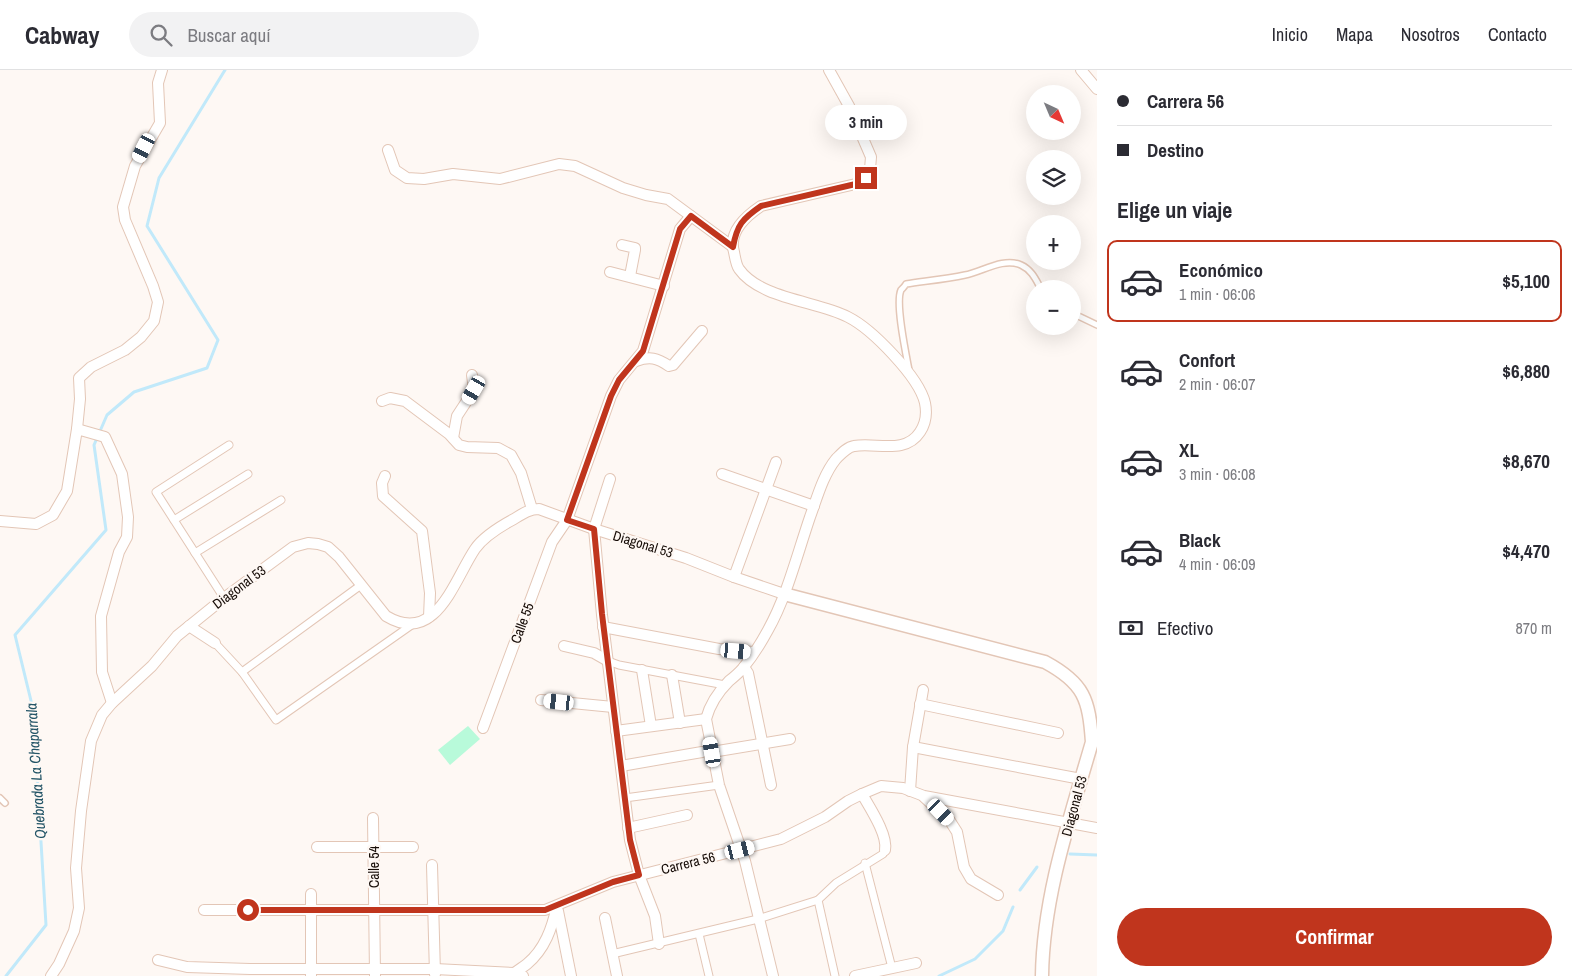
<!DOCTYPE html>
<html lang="es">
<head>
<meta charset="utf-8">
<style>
	body { margin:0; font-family:"Archivo Narrow",sans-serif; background:#f2f2f3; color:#2b2b33; height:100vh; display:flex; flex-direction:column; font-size:19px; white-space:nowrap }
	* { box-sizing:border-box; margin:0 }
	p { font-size:16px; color:#7c7c81 }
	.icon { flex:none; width:28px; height:28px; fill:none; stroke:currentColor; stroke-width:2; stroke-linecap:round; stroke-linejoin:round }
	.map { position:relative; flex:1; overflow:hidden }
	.drawer { display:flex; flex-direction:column; background:#fff; width:475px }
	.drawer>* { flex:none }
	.banner { display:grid; align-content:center; height:110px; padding:0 20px; background:#fff }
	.needle { width:32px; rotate:136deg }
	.buttons { position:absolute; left:1026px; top:15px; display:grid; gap:10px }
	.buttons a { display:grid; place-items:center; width:55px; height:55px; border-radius:50%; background:#fff; box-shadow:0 5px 20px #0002; font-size:25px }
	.end { position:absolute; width:22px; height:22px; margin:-11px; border:6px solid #c0351d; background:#fff; box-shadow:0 0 0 2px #fff }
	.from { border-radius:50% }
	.bubble { position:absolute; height:35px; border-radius:18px; background:#fff; box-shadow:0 5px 20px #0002; font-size:16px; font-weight:700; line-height:35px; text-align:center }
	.car { position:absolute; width:15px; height:30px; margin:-15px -8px; border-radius:6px; box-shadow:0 0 4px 1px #0007; background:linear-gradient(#fff 24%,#345 0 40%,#fff 0 76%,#345 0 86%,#fff 0) }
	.banner b { display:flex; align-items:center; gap:18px; height:48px; font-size:19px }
	.banner b+b { border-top:1px solid #e1e1e2 }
	.banner i { width:12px; height:12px; background:#2b2b33 }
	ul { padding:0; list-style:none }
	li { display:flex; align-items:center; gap:15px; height:82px; margin:0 10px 8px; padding:0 10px; border:2px solid transparent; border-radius:10px }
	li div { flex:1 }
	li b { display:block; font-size:19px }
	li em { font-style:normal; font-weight:700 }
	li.on { border-color:#c0351d }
	li>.icon { width:45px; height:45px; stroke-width:1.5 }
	h2 { padding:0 20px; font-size:22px; line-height:60px }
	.pay { display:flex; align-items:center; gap:12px; height:55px; padding:0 20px; font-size:19px }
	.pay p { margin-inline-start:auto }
	.cta { display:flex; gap:10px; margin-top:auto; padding:10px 20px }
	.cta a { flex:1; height:58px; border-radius:30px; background:#c0351d; color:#fff; font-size:20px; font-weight:700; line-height:58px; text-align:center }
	header { display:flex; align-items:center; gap:30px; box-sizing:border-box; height:70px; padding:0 25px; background:#fff; border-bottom:1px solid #e1e1e2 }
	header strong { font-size:24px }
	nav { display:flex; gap:28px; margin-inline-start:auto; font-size:18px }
	.search { width:350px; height:45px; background:#f2f2f3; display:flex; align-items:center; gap:12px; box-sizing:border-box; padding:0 18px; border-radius:28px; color:#7c7c81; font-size:19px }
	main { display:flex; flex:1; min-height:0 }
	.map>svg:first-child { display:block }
</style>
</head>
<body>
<header>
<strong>Cabway</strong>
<div class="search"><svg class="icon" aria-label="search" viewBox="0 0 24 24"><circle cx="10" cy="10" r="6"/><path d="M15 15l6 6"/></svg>Buscar aquí</div>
<nav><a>Inicio</a><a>Mapa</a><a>Nosotros</a><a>Contacto</a></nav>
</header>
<main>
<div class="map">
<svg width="1097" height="906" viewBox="0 0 1097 906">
	<rect width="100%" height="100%" fill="#fef8f4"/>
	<polygon fill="#b8fada" points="468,656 480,669 450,695 438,680"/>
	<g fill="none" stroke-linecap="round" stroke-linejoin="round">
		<g stroke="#c1e9fa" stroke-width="3">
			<polyline points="1070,784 1097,785"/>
			<polyline points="1020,820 1037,797"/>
			<polyline points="6,906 46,855 33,639 15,565 106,460 94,375 107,345 134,322 207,298 218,270 147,156 159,108 225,0"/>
			<polyline points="939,906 975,889 1003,861 1013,837"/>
		</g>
		<g stroke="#e3c6b6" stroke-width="8">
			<g id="service">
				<polyline points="1072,243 1097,255"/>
				<path d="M909,300C906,284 895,233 901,220C903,218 905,216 906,214C926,211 946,209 965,205C982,202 1003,187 1021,195C1032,200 1036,210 1041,219"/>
				<polyline points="0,728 5,733"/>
			</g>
		</g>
		<g stroke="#e3c6b6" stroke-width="9">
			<g id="pedestrian">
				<polyline points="174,450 248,404"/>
				<polyline points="195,483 281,430"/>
				<polyline points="224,528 156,422 229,375"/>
				<polyline points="215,573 242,602 276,650 413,554"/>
				<polyline points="608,591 619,595 725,615"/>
				<polyline points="242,602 361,515"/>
				<polyline points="625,728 719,715"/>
				<polyline points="865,793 892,898"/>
				<polyline points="818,830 835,906"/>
				<polyline points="699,864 709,906"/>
				<polyline points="612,884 758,849 818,830 836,813 883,784 885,780"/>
			</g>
		</g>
		<g stroke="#e3c6b6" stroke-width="12">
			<g id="minor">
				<polyline points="1081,0 1097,19"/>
				<polyline points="388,80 395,100 407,108 424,109 453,104 500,109 559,94 575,96 623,118 646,125 668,129 733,177"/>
				<polyline points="622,175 635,178 635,180 630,206"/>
				<polyline points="610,202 664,216"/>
				<path d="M636,291C650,286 657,288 669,296L673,295L702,261"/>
				<polyline points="382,331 390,328 405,331 449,364 459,375 467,377 498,378 511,385 521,403 532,439"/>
				<polyline points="77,359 80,329 79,308 91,297 125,280 141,267 154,251 158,232 153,216 125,150 123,137 135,96 160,53 158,13 162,0"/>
				<polyline points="453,368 457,346 474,320 472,305"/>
				<polyline points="722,404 814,436"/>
				<polyline points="385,406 382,413 383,426 422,461 430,523 429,547"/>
				<polyline points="610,409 594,459 602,545 630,770 639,805 655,846 659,874"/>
				<polyline points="0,451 36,454 53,445 67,421 77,359 105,367 122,404 128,447 127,467 119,482 101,546 102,602 112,633"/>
				<polyline points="734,507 776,392"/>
				<polyline points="189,556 215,573"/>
				<polyline points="603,557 719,579 753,582"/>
				<polyline points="564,576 594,583 608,591"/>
				<polyline points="744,597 748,603 771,715"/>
				<polyline points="642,600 651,656"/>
				<polyline points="672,605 680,653"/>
				<polyline points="541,630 613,637"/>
				<polyline points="920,634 1058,663"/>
				<polyline points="483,658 552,472 567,450 611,326 619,310 643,281 680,159 691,146"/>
				<polyline points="616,661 706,649"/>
				<polyline points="913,677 1081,709"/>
				<polyline points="712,682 790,669"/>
				<polyline points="621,696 702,682"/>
				<polyline points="910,721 913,677 923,620"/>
				<path d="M862,724C870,738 888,765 885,780"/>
				<polyline points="924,727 950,751 957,762 964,797 971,809 998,825"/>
				<polyline points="373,748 375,905"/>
				<polyline points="628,758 687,745"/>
				<polyline points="317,777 413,777"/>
				<polyline points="432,795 435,904"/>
				<polyline points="311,824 311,906"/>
				<polyline points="204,840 545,840 613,812 781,769 825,747 848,731 862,724 881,716 903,718 924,726 1097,758"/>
				<polyline points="558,841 571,906"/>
				<polyline points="605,848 617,906"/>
				<polyline points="158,890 187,897 250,899 435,899 515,903 523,906"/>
				<path d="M51,906L59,894L74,861L79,838L76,798L81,741L91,671L102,645L112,633L152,596L177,566L224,528L293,477L308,473L318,474L328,477L339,487L386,546C436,576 454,510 475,479C484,466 501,456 514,449C522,444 529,439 539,439L594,459L686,488L734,507L784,524"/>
				<path d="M511,906C516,901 522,898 527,894C545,879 552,858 557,836"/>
				<path d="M773,906L745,791L719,715L706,649C710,634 718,622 729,611C734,607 739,603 743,598C752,587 761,573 768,560C787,526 797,485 810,447C817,428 823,405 836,389C841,384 847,377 854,376C876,372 905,385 920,362C926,353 927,343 925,333C919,307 872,259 848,247C817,231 760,229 739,199C736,195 735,187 734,182C728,162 746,146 761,136L860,113L866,108L870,99L871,87L849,36L829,0"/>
				<polyline points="855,906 916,893"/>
			</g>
		</g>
		<g stroke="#e3c6b6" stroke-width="15">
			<path id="tertiary" d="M784,524L1045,592C1084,613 1089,629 1092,672C1070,748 1043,827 1042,906"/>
		</g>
		<use href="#service" stroke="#fff" stroke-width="5"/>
		<use href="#pedestrian" stroke="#fff" stroke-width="7"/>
		<use href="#minor" stroke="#fff" stroke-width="10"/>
		<use href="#tertiary" stroke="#fff" stroke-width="12"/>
	</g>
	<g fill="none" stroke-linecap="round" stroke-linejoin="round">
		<path stroke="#c0351d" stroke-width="6" d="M248,840H545L613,812L639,805L630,770L602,544L594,459L567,450L611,326L619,310L643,281L680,159L691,146L733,177C737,155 742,149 761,136L860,113L866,108"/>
	</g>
	<g text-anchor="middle" stroke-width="4.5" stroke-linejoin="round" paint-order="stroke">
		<g font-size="14" fill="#150b06" stroke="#fef8f4">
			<text transform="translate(643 474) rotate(17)" y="5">Diagonal 53</text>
			<text transform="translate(239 517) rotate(-37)" y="5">Diagonal 53</text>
			<text transform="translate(522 553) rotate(-70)" y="5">Calle 55</text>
			<text transform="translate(1074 736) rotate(-75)" y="5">Diagonal 53</text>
			<text transform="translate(688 793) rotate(-14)" y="5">Carrera 56</text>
			<text transform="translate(374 797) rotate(-90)" y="5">Calle 54</text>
		</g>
		<g font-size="15" font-style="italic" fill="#245567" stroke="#fef8f4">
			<text transform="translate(36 701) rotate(-94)" y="5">Quebrada La Chaparrala</text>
		</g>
	</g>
</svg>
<div class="buttons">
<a><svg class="needle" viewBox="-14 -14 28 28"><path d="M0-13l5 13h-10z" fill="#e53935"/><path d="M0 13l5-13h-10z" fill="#7c7c81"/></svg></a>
<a><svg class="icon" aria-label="layers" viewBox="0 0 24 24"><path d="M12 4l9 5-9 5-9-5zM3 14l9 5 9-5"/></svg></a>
<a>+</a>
<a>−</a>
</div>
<i class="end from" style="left:248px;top:840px"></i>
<i class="end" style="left:866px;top:108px"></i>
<div class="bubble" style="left:825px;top:35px;width:82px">3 min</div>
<i class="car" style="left:144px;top:78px;rotate:207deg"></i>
<i class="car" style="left:474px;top:320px;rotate:210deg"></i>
<i class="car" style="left:736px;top:581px;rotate:95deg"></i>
<i class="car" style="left:559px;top:632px;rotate:276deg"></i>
<i class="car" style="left:712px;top:682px;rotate:350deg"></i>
<i class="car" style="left:941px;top:742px;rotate:136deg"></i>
<i class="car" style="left:740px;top:780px;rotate:76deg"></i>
</div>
<section class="drawer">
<div class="banner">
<b><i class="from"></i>Carrera 56</b>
<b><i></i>Destino</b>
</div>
<h2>Elige un viaje</h2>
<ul>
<li class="on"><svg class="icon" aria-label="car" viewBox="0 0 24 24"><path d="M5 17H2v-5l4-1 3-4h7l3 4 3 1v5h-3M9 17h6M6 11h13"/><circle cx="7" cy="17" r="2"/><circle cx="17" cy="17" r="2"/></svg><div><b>Económico</b><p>1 min · 06:06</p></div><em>$5,100</em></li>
<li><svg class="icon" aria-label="car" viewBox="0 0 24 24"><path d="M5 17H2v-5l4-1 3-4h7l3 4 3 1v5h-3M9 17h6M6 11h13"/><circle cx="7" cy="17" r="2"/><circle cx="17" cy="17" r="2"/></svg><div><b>Confort</b><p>2 min · 06:07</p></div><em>$6,880</em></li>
<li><svg class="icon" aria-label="car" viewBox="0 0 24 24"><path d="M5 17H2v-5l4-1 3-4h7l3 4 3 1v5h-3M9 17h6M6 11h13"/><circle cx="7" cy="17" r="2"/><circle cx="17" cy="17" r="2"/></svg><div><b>XL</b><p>3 min · 06:08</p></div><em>$8,670</em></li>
<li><svg class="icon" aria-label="car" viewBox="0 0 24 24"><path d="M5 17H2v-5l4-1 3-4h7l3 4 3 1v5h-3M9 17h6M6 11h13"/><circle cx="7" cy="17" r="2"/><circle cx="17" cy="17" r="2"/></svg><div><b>Black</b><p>4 min · 06:09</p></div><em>$4,470</em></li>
</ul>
<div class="pay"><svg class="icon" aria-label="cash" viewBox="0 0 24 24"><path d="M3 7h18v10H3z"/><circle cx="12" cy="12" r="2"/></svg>Efectivo<p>870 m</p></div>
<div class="cta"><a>Confirmar</a></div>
</section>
</main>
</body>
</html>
